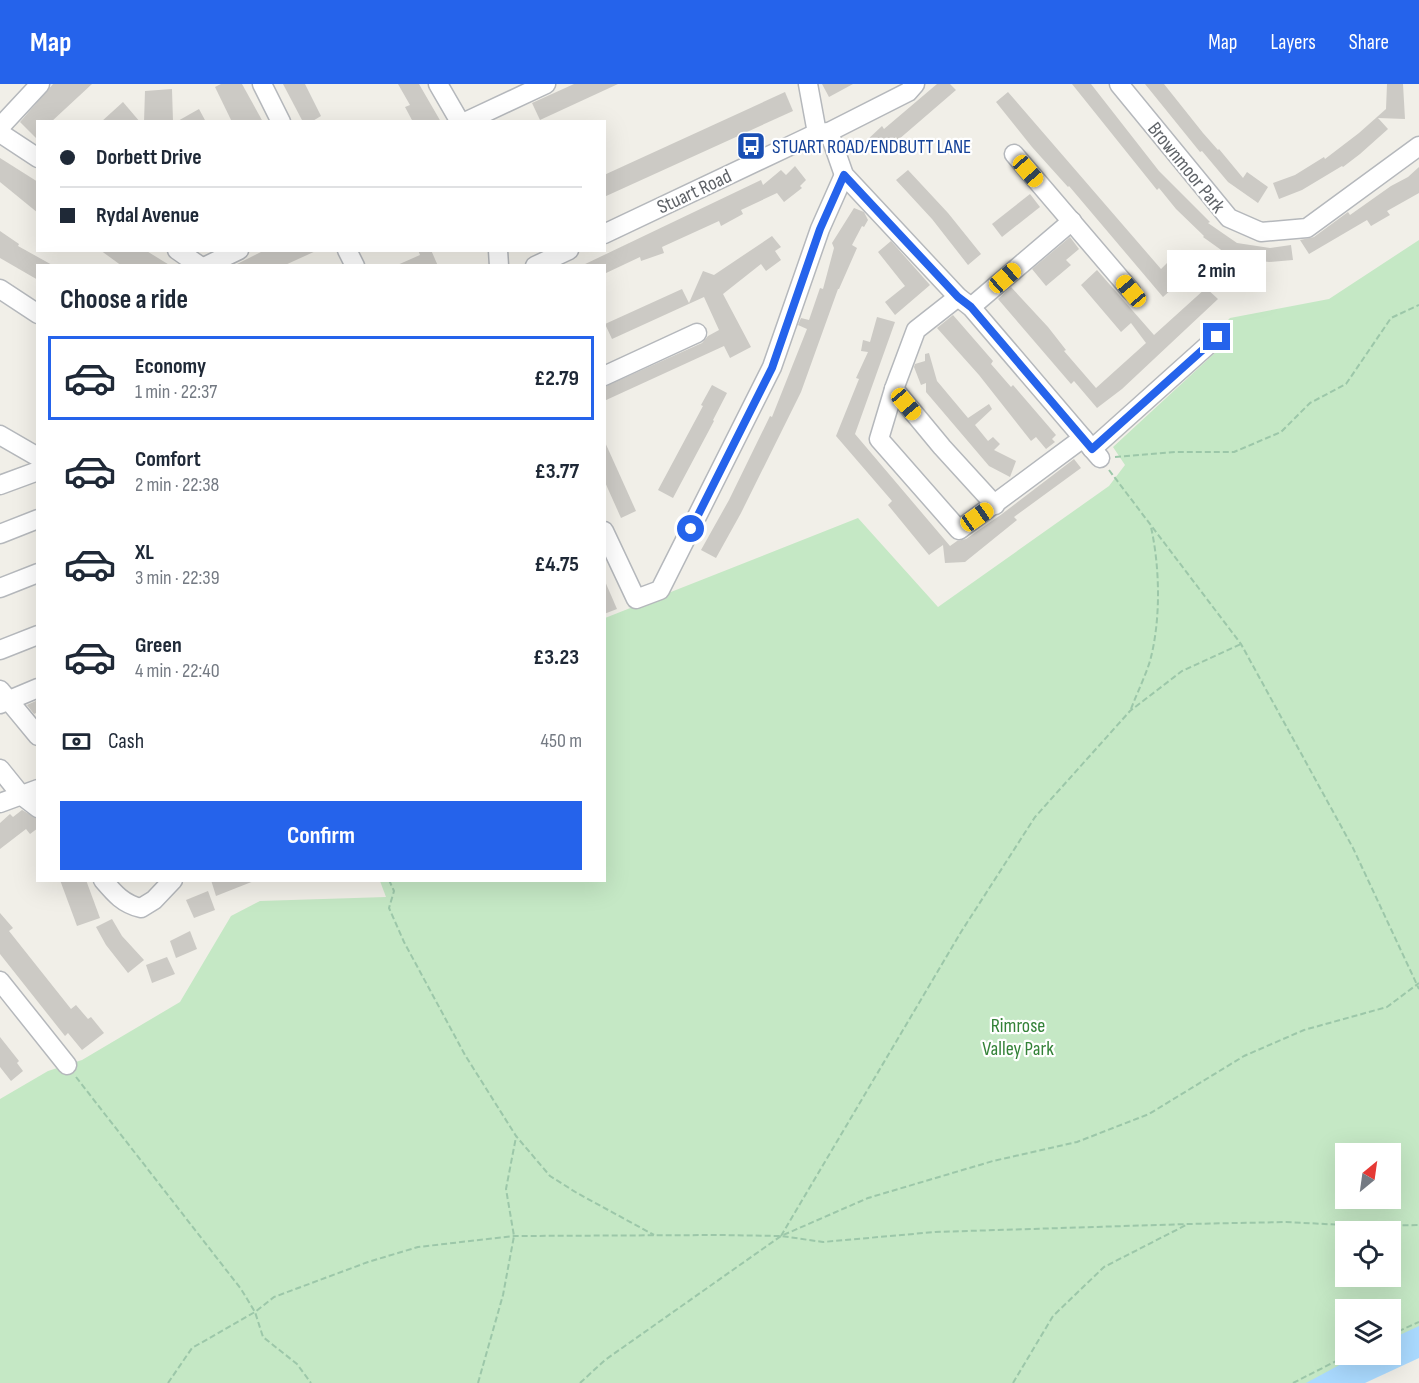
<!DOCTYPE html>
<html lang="en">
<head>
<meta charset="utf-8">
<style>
	body { margin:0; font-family:"Sofia Sans Condensed",sans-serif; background:#f2f2f3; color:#1f2937; height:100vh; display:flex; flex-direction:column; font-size:22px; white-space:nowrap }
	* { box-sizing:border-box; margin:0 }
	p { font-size:20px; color:#747a83 }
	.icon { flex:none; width:33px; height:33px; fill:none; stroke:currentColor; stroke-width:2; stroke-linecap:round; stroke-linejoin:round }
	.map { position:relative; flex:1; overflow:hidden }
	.side { position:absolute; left:36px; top:180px; width:570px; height:618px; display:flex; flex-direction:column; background:#fff; border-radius:0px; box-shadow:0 6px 24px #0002 }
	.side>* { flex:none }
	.hud { position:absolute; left:36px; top:36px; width:570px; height:132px; border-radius:0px; box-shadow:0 6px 24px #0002; display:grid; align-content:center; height:132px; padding:0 24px; background:#fff }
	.needle { width:39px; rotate:29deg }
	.buttons { position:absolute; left:1335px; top:1059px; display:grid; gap:12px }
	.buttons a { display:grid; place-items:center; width:66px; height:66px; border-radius:0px; background:#fff; box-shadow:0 6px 24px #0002; font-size:30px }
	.end { position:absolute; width:27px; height:27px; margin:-14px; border:8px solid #2563eb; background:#fff; box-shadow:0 0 0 3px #fff }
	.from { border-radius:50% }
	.bubble { position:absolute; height:42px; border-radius:0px; background:#fff; box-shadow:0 6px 24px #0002; font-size:20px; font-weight:700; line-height:42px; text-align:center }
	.car { position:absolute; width:18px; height:36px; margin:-18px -9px; border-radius:8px; box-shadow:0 0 4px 2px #0007; background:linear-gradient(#f5c518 24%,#345 0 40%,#f5c518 0 76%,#345 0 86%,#f5c518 0) }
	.hud b { display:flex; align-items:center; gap:21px; height:57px; font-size:22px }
	.hud b+b { border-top:2px solid #e0e1e3 }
	.hud i { width:15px; height:15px; background:#1f2937 }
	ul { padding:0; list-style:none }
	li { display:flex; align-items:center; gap:18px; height:84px; margin:0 12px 9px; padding:0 12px; border:3px solid transparent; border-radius:0px }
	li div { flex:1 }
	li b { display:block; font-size:22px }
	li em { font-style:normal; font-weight:700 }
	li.active { border-color:#2563eb }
	li>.icon { width:54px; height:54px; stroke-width:1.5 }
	h2 { padding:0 24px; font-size:27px; line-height:72px }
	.pay { display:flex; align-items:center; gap:15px; height:66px; padding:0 24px; font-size:22px }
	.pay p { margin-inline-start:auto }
	.action { display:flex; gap:12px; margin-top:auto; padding:12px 24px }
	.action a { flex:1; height:69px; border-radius:0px; background:#2563eb; color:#fff; font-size:24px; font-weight:700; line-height:69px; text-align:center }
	header { display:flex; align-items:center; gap:36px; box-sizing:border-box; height:84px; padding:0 30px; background:#2563eb; color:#fff }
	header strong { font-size:28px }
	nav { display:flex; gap:33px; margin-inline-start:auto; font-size:21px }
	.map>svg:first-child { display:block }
</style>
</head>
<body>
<header>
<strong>Map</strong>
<nav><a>Map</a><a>Layers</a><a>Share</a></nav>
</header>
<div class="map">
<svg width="1419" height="1299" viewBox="0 0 1419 1299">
	<rect width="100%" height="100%" fill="#f1efe8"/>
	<path fill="#c5e8c5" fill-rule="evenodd" d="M1419,156V1258L1391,1270L1390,1226H1346V1270L1389,1271L1333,1299H0V1015L48,987L82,976L180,918L231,832L260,817L386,813L380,797L604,796L605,534L858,434L938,523L1109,402L1125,381L1113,363L1230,255L1220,244L1230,234L1329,215ZM1346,1070H1390V1114H1346ZM1346,1148H1390V1192H1346Z"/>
	<polygon fill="#aadaff" points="1419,1242 1419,1274 1365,1299 1306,1299 1358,1271 1390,1270 1391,1255"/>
	<g fill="#cccac5">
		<polygon points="53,0 92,0 51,38 38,38 38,56 20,38"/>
		<polygon points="221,0 242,0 263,38 232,38 215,3"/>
		<polygon points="283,0 305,0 321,32 311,38 303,38"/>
		<polygon points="398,0 419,0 441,38 413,38 405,23 410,21"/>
		<polygon points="574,0 618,0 540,36 532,19"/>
		<polygon points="822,0 853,0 829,13"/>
		<polygon points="937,0 950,0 956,6 898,56 896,53 876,71 865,58 882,42 884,45"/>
		<polygon points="1072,0 1091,0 1159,87 1210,138 1208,139 1237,159 1270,164 1291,161 1293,176 1269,178 1231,173 1203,153 1204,152 1176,125 1159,104 1157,106"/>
		<polygon points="1145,0 1164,0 1203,49 1218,66 1219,65 1243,94 1247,88 1268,103 1258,119 1228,98 1202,67 1200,68"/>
		<polygon points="1387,0 1403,0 1405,35 1378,34 1388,45 1360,70 1343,83 1342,82 1302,106 1279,115 1273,99 1295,91 1324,73 1325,75 1359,49 1386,25"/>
		<polygon points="172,5 173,38 144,38 145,7"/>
		<polygon points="785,8 793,27 604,113 604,91"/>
		<polygon points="1008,8 1161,185 1167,179 1182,196 1163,213 1069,102 1068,103 1032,63 996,18"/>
		<polygon points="123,18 140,38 101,38"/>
		<polygon points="199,25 206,38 176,38"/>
		<polygon points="0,74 38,98 38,129 0,98"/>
		<polygon points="795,82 806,96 800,102 802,104 784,118 777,109 741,126 743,130 721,142 719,137 662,163 664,169 641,177 640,173 604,190 604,182 581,182 761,96 763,101 781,86 786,91"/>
		<polygon points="1419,83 1419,109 1387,127 1390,131 1371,142 1367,136 1309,170 1300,156 1314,153 1348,128 1350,131 1391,102 1408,93"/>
		<polygon points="908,86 948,129 981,170 968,181 932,135 896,96"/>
		<polygon points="1030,110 1040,123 1002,153 992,140"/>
		<polygon points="854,124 864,128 868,136 864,143 862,142 852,161 857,164 839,205 838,205 801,308 741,429 716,474 701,466 729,416 770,332 772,333 807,245 798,241 801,234 809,236 820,204 823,205 834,164 832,159"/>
		<polygon points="0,147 19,160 18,162 54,182 38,182 38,196 0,174"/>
		<polygon points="772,152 781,163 775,167 781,176 766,187 761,180 723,210 751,263 730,274 724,262 604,317 604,303 702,259 708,252 719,246 704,213 612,255 605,240 682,205 689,219 703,187 714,191"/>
		<polygon points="1070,153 1079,165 1066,176 1071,181 1046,202 1032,185"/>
		<polygon points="891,157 930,201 895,231 885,218 905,202 878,168"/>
		<polygon points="100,166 145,166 171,182 122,182"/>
		<polygon points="265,166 318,166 283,182 233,182"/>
		<polygon points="418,166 431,166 438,182 395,182 420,171"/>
		<polygon points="1097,186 1154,251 1206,204 1218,215 1122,305 1097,324 1074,297 1071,300 998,215 1011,203 1048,243 1066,266 1064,267 1096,304 1146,259 1131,239 1121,248 1081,201"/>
		<polygon points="953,231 993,277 991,280 1011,303 1013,301 1056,351 1052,355 1055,358 1046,365 1036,353 1031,357 979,291 937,244"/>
		<polygon points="877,233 895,238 855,350 950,462 957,457 966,455 1002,430 1074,375 1081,384 1014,433 1017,436 965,478 945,479 943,461 929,471 888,421 892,417 836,352 859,295 856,294 868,268 861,267 863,256 870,258"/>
		<polygon points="929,269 937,297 968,334 989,320 992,325 975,341 988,357 993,353 1000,360 994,366 1016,377 1010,393 989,382 926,308 926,299 921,301 914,283 915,280 925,277 925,270"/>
		<polygon points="712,301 727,309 713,336 714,337 673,414 658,406 703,322 701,321"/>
		<polygon points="604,356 636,427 621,434 604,396"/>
		<polygon points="604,495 617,525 604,530"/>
		<polygon points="38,616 38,628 34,630 27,621"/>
		<polygon points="22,726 38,735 38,744 30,750 26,745 0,765 0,739 10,730 13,733"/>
		<polygon points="60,796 86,796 100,834 77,842"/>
		<polygon points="211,796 253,796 254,797 216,812"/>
		<polygon points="208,807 215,826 194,834 186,816"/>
		<polygon points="0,829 13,844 9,847 71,925 76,921 88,935 91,933 104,949 82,966 68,949 65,952 0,870"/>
		<polygon points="112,835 122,852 144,876 128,889 106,861 96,843"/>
		<polygon points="190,847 197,865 176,874 170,857"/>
		<polygon points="167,873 175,890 152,899 146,881"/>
		<polygon points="0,953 19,977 17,979 23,987 11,997 0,983"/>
	</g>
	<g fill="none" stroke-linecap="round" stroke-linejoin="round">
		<g stroke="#b5b8bc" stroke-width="21">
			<g id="minor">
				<polyline points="262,0 281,38"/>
				<polyline points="438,0 460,38"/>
				<polyline points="808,0 817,49"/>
				<polyline points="1119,0 1229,134 1261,148 1307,144 1419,62"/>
				<polyline points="465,38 546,0"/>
				<polyline points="0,43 40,0"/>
				<polyline points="829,48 844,91 958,213 971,223 1100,374"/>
				<polyline points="0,49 38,74"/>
				<polyline points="1014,70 1131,207"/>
				<polyline points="604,150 817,49 829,48 908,8 915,0"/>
				<polyline points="177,166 200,182"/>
				<polyline points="347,166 355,182"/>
				<polyline points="498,166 499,182"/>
				<polyline points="206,182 239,166"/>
				<polyline points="535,182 569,166"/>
				<polyline points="0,205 38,230"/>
				<polyline points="958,213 916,246 894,305 879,355 959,446 1083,354"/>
				<polyline points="971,223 1072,137"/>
				<polyline points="604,292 697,249"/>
				<polyline points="894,305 942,363 995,421"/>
				<polyline points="0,351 38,373"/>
				<polyline points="1092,365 1217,253"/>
				<polyline points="0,401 38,387"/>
				<polyline points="604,447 636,515 660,506 772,283 820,145 844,91"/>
				<polyline points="0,450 38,435"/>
				<polyline points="0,504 38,489"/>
				<polyline points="0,566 38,551"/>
				<polyline points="0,606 38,652"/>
				<polyline points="0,620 38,604"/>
				<polyline points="0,685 21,711 38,724"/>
				<polyline points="0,719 38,705"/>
				<path d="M103,796C114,809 123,820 141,824L154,816L173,796"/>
				<polyline points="0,897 67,981"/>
			</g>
		</g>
		<g stroke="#9cc7a9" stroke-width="2" stroke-dasharray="6 3" stroke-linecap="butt">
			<polyline points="1115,373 1176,368 1234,368 1281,348 1310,319 1346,300 1391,234 1419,221"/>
			<polyline points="1109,386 1241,560 1353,764 1419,905"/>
			<path d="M1131,625C1137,609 1145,593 1150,577C1161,536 1160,484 1151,443"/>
			<polyline points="389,796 394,807 389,824 404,858 465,971 516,1052 550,1092 577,1109 654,1151"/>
			<polyline points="76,993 241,1205 255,1228 263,1253 297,1280 311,1299"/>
			<polyline points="781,1152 961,848 1035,733 1130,627 1182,587 1241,560"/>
			<polyline points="1390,1251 1419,1238"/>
			<polyline points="168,1299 192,1264 255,1228 274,1213 368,1178 418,1163 514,1152 720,1151 781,1152 823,1158 935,1148 1189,1140 1286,1138 1364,1142 1419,1141"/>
			<polyline points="478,1299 503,1211 514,1152 506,1105 516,1053"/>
			<polyline points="580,1299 605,1276 781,1152 868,1114 993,1077 1077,1058 1149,1030 1244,972 1304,946 1387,923 1419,899"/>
			<polyline points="1013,1299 1053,1232 1104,1183 1188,1140"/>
			<polyline points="1293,1299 1350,1270"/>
		</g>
		<use href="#minor" stroke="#fff" stroke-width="18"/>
	</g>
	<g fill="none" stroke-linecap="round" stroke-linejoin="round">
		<polyline stroke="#2563eb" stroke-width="8" points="691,445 772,284 820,145 844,91 958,213 971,223 1092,365 1217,253"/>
	</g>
	<defs>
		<g id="bus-square" transform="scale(1.5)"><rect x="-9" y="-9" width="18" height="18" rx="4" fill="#1a4fb4" stroke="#fff"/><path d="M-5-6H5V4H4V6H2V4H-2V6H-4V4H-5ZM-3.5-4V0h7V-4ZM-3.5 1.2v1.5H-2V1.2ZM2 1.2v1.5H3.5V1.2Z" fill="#fff"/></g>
	</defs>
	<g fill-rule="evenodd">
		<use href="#bus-square" x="751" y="62"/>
	</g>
	<g text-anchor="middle" stroke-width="4.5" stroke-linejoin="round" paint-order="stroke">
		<g font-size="20" fill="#164399" stroke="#fff" text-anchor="start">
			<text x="772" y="69">STUART ROAD/ENDBUTT LANE</text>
		</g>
		<g font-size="20" fill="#5f6368" stroke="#fff">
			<text transform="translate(1187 83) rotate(51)" y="7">Brownmoor Park</text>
			<text transform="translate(694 107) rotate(-25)" y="7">Stuart Road</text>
		</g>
		<g font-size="20" fill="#348238" stroke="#fff">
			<text x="1018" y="948">Rimrose<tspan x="1018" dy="23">Valley Park</tspan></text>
		</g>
	</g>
</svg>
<div class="buttons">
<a><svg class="needle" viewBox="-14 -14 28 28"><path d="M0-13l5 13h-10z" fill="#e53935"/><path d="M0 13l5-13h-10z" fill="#747a83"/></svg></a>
<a><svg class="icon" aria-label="locate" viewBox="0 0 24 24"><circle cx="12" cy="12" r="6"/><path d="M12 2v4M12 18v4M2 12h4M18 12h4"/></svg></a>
<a><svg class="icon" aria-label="layers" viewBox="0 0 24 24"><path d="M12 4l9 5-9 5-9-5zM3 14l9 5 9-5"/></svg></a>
</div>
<i class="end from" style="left:691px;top:445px"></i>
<i class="end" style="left:1217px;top:253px"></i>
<div class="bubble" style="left:1167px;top:166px;width:99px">2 min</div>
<i class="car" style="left:1028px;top:87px;rotate:139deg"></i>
<i class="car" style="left:1005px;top:194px;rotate:49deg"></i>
<i class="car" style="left:1131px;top:207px;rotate:320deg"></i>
<i class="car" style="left:906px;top:320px;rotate:140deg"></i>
<i class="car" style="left:977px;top:433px;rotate:55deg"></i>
<div class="hud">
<b><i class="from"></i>Dorbett Drive</b>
<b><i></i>Rydal Avenue</b>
</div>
<section class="side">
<h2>Choose a ride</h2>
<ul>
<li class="active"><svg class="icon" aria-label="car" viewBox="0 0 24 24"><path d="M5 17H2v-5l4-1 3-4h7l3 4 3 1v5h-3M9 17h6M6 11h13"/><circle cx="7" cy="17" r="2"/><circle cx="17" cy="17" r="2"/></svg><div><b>Economy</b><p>1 min · 22:37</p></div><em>£2.79</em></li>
<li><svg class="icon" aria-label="car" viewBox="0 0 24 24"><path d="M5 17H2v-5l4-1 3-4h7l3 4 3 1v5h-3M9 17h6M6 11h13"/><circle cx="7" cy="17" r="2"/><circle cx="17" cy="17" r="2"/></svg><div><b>Comfort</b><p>2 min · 22:38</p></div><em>£3.77</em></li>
<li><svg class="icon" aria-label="car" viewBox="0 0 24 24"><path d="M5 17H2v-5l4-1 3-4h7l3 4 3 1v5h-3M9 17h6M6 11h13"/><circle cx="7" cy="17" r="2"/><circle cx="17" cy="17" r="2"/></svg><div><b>XL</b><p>3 min · 22:39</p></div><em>£4.75</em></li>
<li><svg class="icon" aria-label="car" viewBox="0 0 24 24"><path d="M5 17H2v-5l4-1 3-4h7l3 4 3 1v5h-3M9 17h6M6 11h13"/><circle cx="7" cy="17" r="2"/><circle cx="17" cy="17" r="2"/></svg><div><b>Green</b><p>4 min · 22:40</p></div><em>£3.23</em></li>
</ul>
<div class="pay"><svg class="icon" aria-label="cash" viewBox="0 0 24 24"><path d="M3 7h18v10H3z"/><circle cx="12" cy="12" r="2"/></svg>Cash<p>450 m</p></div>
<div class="action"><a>Confirm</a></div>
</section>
</div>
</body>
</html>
